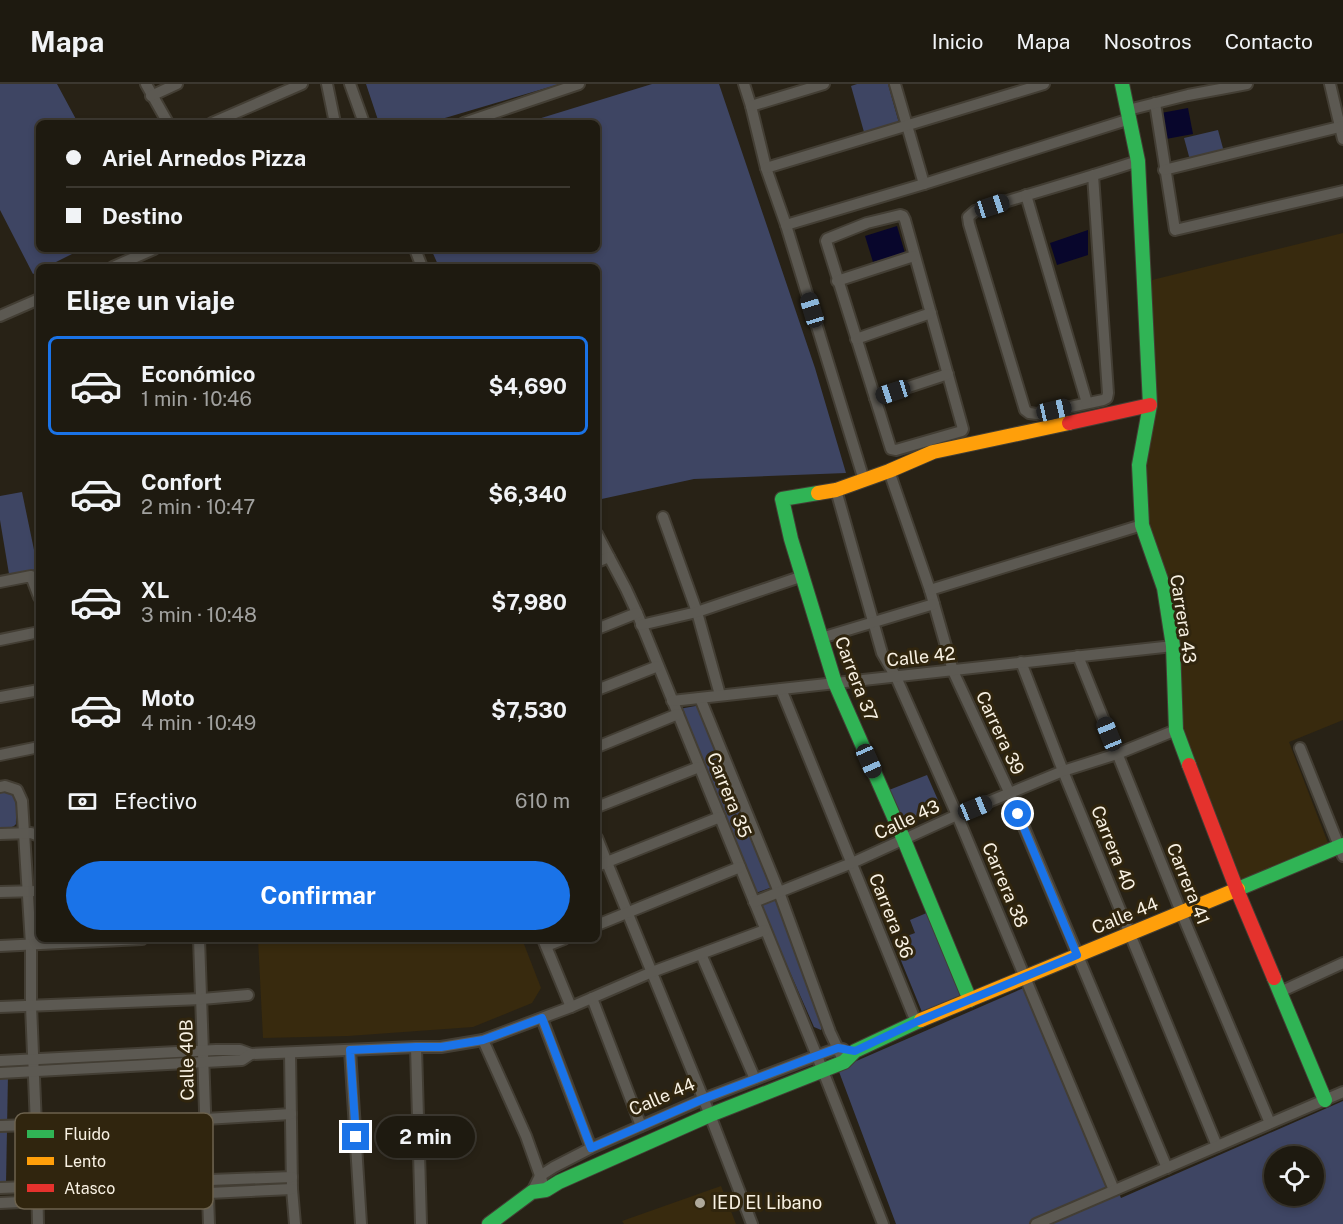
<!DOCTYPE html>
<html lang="es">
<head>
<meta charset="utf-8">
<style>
	body { margin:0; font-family:"Public Sans",sans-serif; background:#262319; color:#f1f3f6; height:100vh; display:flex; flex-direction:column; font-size:22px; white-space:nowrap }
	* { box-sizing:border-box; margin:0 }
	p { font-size:20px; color:#a1a19f }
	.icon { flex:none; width:33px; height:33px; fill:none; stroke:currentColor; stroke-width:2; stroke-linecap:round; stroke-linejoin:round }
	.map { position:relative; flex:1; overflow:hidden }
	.panel { position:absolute; left:36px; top:180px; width:564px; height:678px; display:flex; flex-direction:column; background:#1e1a10; border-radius:9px; box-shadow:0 3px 9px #0003,0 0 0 2px #3c3830 }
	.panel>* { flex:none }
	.hud { position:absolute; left:36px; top:36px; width:564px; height:132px; border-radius:9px; box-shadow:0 3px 9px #0003,0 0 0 2px #3c3830; display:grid; align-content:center; height:132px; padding:0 30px; background:#1e1a10 }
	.buttons { position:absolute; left:1264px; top:1062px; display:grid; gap:12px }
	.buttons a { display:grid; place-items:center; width:60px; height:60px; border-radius:50%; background:#1e1a10; box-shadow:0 3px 9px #0003,0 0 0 2px #3c3830; font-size:30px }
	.end { position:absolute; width:27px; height:27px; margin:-14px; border:8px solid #1a73e8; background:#fff; box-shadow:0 0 0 3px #fff }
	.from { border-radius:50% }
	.bubble { position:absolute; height:42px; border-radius:21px; background:#1e1a10; box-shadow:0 3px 9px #0003,0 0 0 2px #3c3830; font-size:20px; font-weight:700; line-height:42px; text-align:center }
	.car { position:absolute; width:18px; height:36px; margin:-18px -9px; border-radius:8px; box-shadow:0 0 4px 2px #0007; background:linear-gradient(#222 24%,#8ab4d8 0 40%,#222 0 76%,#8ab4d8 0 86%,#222 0) }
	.hud b { display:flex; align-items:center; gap:21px; height:57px; font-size:22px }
	.hud b+b { border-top:2px solid #3c3830 }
	.hud i { width:15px; height:15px; background:#f1f3f6 }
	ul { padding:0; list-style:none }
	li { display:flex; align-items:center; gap:18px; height:99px; margin:0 12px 9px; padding:0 18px; border:3px solid transparent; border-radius:9px }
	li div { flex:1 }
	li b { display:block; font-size:22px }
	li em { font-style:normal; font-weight:700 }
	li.on { border-color:#1a73e8 }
	li>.icon { width:54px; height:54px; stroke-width:1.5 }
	h2 { padding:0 30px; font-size:27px; line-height:72px }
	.pay { display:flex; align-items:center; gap:15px; height:66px; padding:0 30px; font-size:22px }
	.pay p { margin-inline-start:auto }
	.primary-button { display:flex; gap:12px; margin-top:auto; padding:12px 30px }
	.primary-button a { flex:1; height:69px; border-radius:36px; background:#1a73e8; color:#fff; font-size:24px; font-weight:700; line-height:69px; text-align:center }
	header { display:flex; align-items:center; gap:36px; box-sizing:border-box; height:84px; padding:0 30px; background:#1e1a10; border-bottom:2px solid #3c3830 }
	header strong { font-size:28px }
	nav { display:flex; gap:33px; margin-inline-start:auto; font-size:21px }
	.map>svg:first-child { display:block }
</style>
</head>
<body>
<header>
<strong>Mapa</strong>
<nav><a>Inicio</a><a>Mapa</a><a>Nosotros</a><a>Contacto</a></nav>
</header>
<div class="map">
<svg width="1343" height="1140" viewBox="0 0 1343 1140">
	<rect width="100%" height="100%" fill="#282216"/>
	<g fill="#382a0e">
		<polygon points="1343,149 1343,636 1289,658 1328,759 1240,798 1173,645 1167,546 1143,422 1144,318 1138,200 1156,195"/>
		<polygon points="258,855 522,855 541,904 532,919 473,943 348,952 263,954"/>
		<polygon points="721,1102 736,1140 624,1140 622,1137"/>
	</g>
	<g fill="#3e4563" fill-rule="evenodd">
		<polygon points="0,0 57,0 78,39 39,39 39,165 82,165 46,183 39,183 39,187 33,190 0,126"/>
		<polygon points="366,0 560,0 428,39 379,39"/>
		<polygon points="652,0 719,0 815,284 846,389 694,395 597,416 597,183 439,183 431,165 597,165 597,39 525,39"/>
		<polygon points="857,0 888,0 899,39 864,48 851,2"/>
		<polygon points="1218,46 1224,68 1190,76 1184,54"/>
		<polygon points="22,408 38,485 9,490 0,436 0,412"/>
		<polygon points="701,621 775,802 753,810 679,625"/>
		<polygon points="927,691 941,723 902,739 889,706"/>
		<path d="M8,707C19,715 16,728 16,740C12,745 6,744 0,744V708Z"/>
		<polygon points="778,812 824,938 821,946 814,943 760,820"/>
		<polygon points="929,828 962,912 922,928 893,857 915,849 910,836"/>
		<path d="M1026,903L1121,1114L1343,1017V1140H896L838,985ZM1275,1072H1314V1112H1275Z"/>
		<polygon points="0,990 8,990 6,1100 0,1101"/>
	</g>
	<g fill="#08062c">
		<polygon points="1188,24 1193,50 1166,55 1161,29"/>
		<polygon points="897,142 905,169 873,178 865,152"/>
		<polygon points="1088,146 1088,171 1057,181 1050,159"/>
	</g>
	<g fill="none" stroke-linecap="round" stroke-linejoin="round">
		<g stroke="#433e34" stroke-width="14">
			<g id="street">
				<polyline points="146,0 168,39"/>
				<polyline points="327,0 335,39"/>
				<polyline points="350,0 364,39"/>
				<polyline points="744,0 751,22 766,84 786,141 864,396"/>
				<polyline points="895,0 924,100"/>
				<polyline points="1330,0 1343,55"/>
				<polyline points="151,12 177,0"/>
				<polyline points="1155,19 1175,146 1343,107"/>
				<polyline points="751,22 824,0"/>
				<polyline points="1128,26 1188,11 1247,0"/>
				<polyline points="212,39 302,0"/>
				<polyline points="464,39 579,0"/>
				<polyline points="766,84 1044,0"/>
				<polyline points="1164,86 1343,42"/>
				<path d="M1093,91L1108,309L1107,314L1103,316L1037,330L1029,329L1025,326L969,140L968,133L975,127C1029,110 1084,95 1138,77"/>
				<polyline points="1026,111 1087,319"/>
				<polygon points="900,131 903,132 905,136 963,345 962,347 896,366 891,365 826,157 827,155 867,139"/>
				<polyline points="786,141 924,100 1130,35"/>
				<polyline points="415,165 422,183"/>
				<polyline points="113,183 154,165"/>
				<polyline points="837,197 914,172"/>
				<polyline points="0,232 39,215"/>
				<polyline points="856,255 931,229"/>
				<polyline points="875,314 948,290"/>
				<polyline points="889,387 930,506 953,587 1010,710 1167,1084"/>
				<polyline points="836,406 882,569 896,593 957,731 1114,1106"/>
				<polyline points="663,433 697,528 720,611"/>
				<polyline points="597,450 626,505 637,529 823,987 883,1140"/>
				<polyline points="597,478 609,473"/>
				<polyline points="0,498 31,492 39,513"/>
				<polyline points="930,506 1142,441"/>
				<polyline points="641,541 697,528 803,492"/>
				<polyline points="597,545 637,529"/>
				<polyline points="821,554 934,520"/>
				<polyline points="0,556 39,548"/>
				<polyline points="1078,572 1181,828 1270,1039"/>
				<polyline points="1021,578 1063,687 1217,1062"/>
				<polyline points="781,605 916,938"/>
				<polyline points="597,606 658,582"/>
				<polyline points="0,613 39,606"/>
				<polyline points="700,614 779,808 830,948 844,978"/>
				<polyline points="672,617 1173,562"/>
				<polyline points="597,663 678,630"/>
				<polyline points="1300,664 1343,772"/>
				<polyline points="0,671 39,663"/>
				<polyline points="0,703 5,702 17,706 22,717 31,860 31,922 36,1041 38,1140"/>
				<polyline points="597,723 699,683"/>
				<polyline points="0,750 31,749 39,752"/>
				<polyline points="597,754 710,1031 752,1140"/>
				<polyline points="597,782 720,733"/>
				<polyline points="0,808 39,807"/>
				<polyline points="754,818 852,779 957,731 1063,687 1117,670 1176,646"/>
				<polyline points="597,841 740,783"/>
				<polyline points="199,855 209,1140"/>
				<polyline points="543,855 571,923"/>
				<polyline points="0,862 142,855"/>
				<polyline points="546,862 564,855"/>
				<polyline points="701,870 755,995"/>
				<polyline points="1280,908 1343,879"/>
				<polyline points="592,914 641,1042"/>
				<polyline points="0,923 202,915 248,911"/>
				<polyline points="542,935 591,1064"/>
				<polyline points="483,956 526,1052 542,1097"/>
				<polyline points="416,963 421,1140"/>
				<polyline points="350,966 361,1140"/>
				<polyline points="290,969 292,1105 295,1140"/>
				<polyline points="0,977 216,966 240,966 251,970 416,963 441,963 483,956 571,923 652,888 765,846"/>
				<polyline points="0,989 242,976 251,970"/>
				<polyline points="0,1042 205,1035 291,1030"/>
				<polyline points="0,1104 292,1093"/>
				<polyline points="532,1108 540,1092 554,1083 591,1064 703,1015 816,972 838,964 843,965"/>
				<polyline points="0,1119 292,1105"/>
				<polyline points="1036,1140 1343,1008"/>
			</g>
		</g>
		<g stroke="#433e34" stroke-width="16">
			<g id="fast">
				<polyline points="1122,0 1138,77 1150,321 1139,381 1142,441 1164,504 1173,562 1176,646 1189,681"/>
				<polyline points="818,409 782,415 791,455 835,599 904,756 970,916"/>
				<polyline points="1238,805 1343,761"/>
				<polyline points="1274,894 1325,1016"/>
				<polyline points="489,1140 532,1108 546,1106 559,1098 710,1031 844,978 855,967 921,936"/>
			</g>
		</g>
		<g stroke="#433e34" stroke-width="16">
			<g id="slow">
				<polyline points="818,409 836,406 889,387 933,368 1069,339"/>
				<polyline points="921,936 1238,805"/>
			</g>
		</g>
		<g stroke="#433e34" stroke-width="16">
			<g id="jam">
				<polyline points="1069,339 1150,321"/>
				<polyline points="1189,681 1237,806 1274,894"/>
			</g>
		</g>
		<use href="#street" stroke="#5c5952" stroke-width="10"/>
		<use href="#fast" stroke="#30b455" stroke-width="14"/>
		<use href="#slow" stroke="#ff9f0a" stroke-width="14"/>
		<use href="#jam" stroke="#e5322d" stroke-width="14"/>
	</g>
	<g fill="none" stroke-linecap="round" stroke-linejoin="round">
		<polyline stroke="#1a73e8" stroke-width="8" points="356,1053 350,966 416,963 441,963 483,956 542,934 591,1064 703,1015 816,972 838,964 855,967 916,938 1077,871 1018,730"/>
	</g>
	<circle fill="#afa99b" stroke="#30250e" stroke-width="2" cx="700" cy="1119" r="6"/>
	<g text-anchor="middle" stroke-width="6" stroke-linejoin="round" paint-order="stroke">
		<g font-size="18" fill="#f8f1e3" stroke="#30250e">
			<text transform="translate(1183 535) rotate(81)" y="6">Carrera 43</text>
			<text transform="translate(921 573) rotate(-6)" y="6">Calle 42</text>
			<text transform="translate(856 595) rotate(69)" y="6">Carrera 37</text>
			<text transform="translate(1000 649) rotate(65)" y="6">Carrera 39</text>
			<text transform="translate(729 711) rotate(68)" y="6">Carrera 35</text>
			<text transform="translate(907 736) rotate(-25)" y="6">Calle 43</text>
			<text transform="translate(1113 764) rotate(68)" y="6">Carrera 40</text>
			<text transform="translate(1188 800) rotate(68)" y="6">Carrera 41</text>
			<text transform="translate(1005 801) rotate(67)" y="6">Carrera 38</text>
			<text transform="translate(891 832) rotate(68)" y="6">Carrera 36</text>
			<text transform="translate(1125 832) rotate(-22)" y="6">Calle 44</text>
			<text transform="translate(187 976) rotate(-91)" y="6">Calle 40B</text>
			<text transform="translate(662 1013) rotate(-23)" y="6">Calle 44</text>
		</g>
		<g font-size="18" fill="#f8f1e3" stroke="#30250e" text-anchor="start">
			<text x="712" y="1125">IED El Libano</text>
		</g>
	</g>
	<rect x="15" y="1029" width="198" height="96" rx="9" fill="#30250e" stroke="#6c624e" stroke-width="1.5"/>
	<rect x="27" y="1046" width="27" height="8" fill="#30b455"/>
	<rect x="27" y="1073" width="27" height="8" fill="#ff9f0a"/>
	<rect x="27" y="1100" width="27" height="8" fill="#e5322d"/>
	<g font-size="16" fill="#f8f1e3">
		<text x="64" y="1056">Fluido</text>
		<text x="64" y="1083">Lento</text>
		<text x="64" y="1110">Atasco</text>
	</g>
</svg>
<div class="buttons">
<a><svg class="icon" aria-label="locate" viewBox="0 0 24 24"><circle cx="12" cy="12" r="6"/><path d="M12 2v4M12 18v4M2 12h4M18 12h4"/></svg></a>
</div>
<i class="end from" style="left:1018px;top:730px"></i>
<i class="end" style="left:356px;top:1053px"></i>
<div class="bubble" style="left:376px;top:1032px;width:99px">2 min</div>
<i class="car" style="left:992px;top:122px;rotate:72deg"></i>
<i class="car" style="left:812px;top:226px;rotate:343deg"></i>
<i class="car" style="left:893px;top:308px;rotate:252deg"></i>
<i class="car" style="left:1054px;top:326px;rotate:77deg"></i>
<i class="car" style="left:1109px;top:650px;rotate:338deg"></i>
<i class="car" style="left:869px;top:677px;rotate:156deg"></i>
<i class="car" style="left:975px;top:724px;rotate:68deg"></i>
<div class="hud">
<b><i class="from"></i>Ariel Arnedos Pizza</b>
<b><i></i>Destino</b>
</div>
<section class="panel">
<h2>Elige un viaje</h2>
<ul>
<li class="on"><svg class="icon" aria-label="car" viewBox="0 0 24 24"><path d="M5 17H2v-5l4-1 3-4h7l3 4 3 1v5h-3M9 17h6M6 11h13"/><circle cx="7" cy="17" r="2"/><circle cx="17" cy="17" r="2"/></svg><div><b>Económico</b><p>1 min · 10:46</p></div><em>$4,690</em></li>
<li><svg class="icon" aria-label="car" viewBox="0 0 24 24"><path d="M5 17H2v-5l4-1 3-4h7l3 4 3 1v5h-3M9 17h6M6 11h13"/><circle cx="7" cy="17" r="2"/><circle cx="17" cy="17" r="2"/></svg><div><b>Confort</b><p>2 min · 10:47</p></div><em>$6,340</em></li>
<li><svg class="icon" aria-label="car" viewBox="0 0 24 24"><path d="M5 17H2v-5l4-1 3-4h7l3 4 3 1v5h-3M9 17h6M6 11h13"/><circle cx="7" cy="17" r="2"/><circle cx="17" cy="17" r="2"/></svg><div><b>XL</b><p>3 min · 10:48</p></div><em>$7,980</em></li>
<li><svg class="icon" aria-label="car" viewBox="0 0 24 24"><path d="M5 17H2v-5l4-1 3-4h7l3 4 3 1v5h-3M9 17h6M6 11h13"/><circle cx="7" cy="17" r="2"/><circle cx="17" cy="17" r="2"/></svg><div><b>Moto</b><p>4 min · 10:49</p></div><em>$7,530</em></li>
</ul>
<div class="pay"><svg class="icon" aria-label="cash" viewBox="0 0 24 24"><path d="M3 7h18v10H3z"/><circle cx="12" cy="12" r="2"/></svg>Efectivo<p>610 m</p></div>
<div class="primary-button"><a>Confirmar</a></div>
</section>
</div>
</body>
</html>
